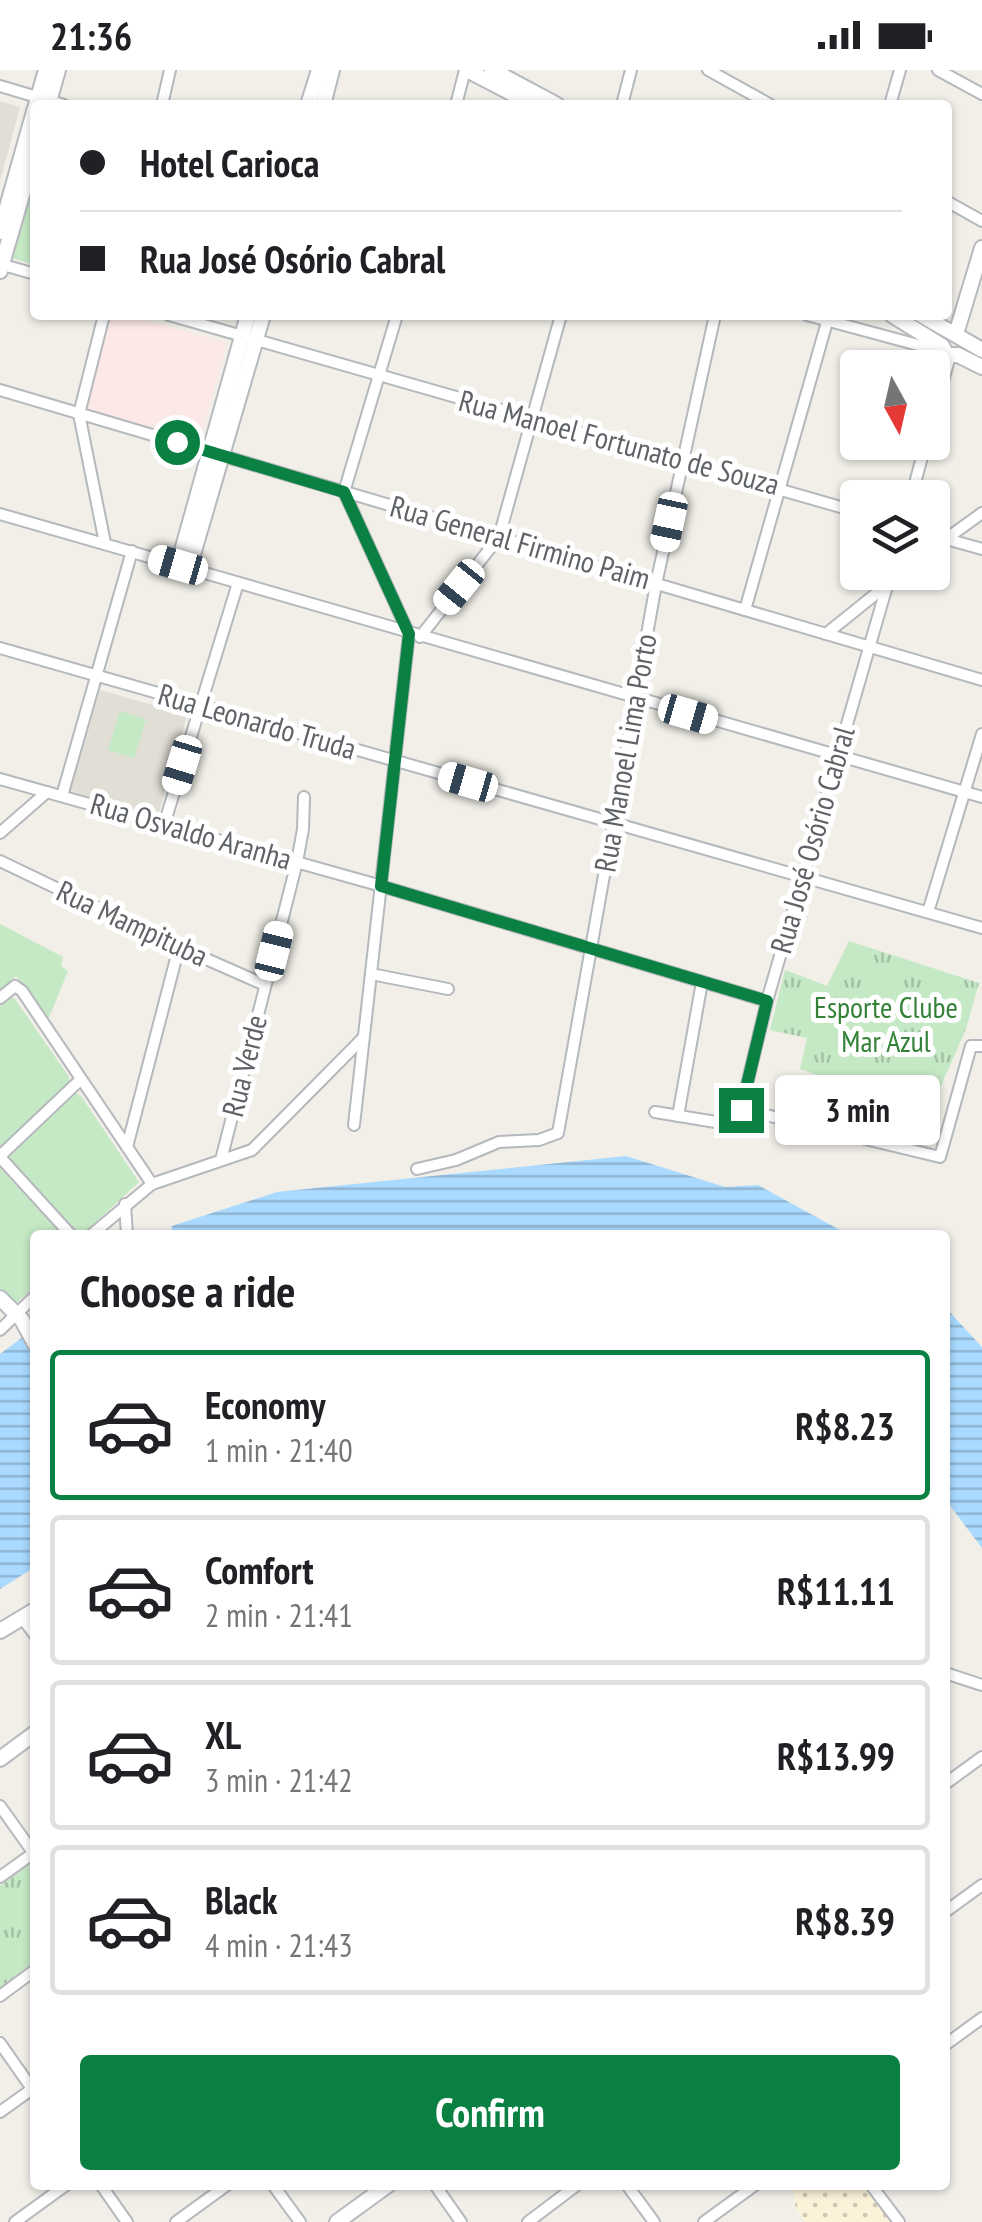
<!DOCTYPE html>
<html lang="en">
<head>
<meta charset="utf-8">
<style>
	body { margin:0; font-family:"PT Sans Narrow",sans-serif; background:#f2f2f2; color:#202124; height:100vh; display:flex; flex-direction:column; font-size:38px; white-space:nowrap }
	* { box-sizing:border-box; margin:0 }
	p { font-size:32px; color:#757577 }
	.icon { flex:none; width:55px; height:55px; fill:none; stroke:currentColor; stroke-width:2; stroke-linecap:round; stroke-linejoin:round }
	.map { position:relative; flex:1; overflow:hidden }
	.sheet { position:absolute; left:30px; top:1160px; width:920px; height:960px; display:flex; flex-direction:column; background:#fff; border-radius:10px; box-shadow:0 2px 8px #0004 }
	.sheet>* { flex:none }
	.banner { position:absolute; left:30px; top:30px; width:922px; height:220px; border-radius:10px; box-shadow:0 2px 8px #0004; display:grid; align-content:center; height:220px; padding:0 50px; background:#fff }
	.needle { width:65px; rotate:172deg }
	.buttons { position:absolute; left:840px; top:280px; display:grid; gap:20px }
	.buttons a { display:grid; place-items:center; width:110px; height:110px; border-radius:10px; background:#fff; box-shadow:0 2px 8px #0004; font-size:50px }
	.end { position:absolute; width:45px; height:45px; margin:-22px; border:12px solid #0b8043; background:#fff; box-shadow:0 0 0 5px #fff }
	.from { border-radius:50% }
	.bubble { position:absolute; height:70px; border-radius:10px; background:#fff; box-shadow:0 2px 8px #0004; font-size:32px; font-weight:700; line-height:70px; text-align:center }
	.car { position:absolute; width:30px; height:60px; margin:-30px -15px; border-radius:12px; box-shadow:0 0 8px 2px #0007; background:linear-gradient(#fff 24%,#345 0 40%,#fff 0 76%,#345 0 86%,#fff 0) }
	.banner b { display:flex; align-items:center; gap:35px; height:95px; font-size:38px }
	.banner b+b { border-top:2px solid #e0e0e0 }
	.banner i { width:25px; height:25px; background:#202124 }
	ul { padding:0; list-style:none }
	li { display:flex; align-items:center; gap:30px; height:150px; margin:0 20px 15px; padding:0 30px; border:5px solid #e0e0e0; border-radius:10px }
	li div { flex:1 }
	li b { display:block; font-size:38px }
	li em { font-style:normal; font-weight:700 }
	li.current { border-color:#0b8043 }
	li>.icon { width:90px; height:90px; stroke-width:1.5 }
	h2 { padding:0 50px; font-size:45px; line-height:120px }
	.primary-button { display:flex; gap:20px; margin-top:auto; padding:20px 50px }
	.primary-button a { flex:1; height:115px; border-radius:10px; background:#0b8043; color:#fff; font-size:40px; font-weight:700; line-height:115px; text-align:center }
	.status { display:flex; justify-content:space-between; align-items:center; height:70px; padding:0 50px; background:#fff; direction:ltr }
	.status svg { height:28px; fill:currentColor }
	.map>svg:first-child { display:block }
</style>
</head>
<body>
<div class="status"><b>21:36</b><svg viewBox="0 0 49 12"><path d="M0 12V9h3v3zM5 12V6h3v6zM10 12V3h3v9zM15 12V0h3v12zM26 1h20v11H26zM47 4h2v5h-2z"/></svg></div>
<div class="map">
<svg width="982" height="2152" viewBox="0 0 982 2152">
	<defs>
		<pattern id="sand-dots" width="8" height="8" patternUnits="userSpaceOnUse" patternTransform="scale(2.5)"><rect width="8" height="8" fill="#fbf3d9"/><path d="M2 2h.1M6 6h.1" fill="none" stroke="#cec8b4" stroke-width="1.8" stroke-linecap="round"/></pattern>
		<pattern id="park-tufts" width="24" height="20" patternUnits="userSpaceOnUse" patternTransform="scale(2.5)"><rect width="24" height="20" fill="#c5e8c5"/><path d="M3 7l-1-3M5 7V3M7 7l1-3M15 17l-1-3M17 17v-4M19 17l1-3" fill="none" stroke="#a3c0a4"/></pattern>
		<pattern id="water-rules" width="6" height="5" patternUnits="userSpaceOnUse" patternTransform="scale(2.5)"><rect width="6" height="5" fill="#aadaff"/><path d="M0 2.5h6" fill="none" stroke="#8eb4d2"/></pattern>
	</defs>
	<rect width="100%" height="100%" fill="#f1efe8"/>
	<g fill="#e1ded6">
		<polygon points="0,31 20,37 0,111"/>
		<polygon points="100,620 187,645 158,746 70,721"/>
	</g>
	<polygon fill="#fce8e6" points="112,245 127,245 227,273 199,372 85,340"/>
	<g fill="#c5e8c5">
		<polygon points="120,641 146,649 134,688 108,680"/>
		<polygon points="0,854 63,887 61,896 68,901 48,950 16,906 0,922"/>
		<polygon points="8,927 15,929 69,1007 69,1014 0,1079 0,935"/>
		<polygon points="74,1022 81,1026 139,1112 86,1161 77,1164 5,1089"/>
		<polygon points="0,1098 62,1165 35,1165 35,1216 11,1238 0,1226"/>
	</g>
	<polygon fill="url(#sand-dots)" points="798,2115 876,2115 896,2143 892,2152 805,2152 796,2139 793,2121"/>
	<g fill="url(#park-tufts)">
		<polygon points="35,106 35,195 12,188"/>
		<polygon points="849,871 979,913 966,959 929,1043 800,999 807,968 770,960 785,900 827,916"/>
		<polygon points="33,1792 35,1897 0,1923 0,1816"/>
	</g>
	<g fill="url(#water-rules)">
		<polygon points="626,1086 725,1117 758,1115 849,1165 171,1165 172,1156 277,1122"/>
		<polygon points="945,1237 982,1277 982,1478 945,1429"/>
		<polygon points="35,1258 35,1497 0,1519 0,1284"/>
	</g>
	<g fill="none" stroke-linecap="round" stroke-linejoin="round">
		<g stroke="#b5b8bc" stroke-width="14">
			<g id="street">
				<polyline points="708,0 771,35"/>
				<polyline points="938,0 982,24"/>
				<polyline points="0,16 64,35"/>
				<polyline points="162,35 170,0"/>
				<polyline points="456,35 465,0"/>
				<polyline points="622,35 631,0"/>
				<polyline points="890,35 900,0"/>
				<polyline points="948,132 982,151"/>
				<polyline points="0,194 35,204"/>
				<polyline points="104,245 79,344 105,473"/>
				<polyline points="169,245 858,442"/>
				<polyline points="807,245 944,282"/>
				<polyline points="0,320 982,610"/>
				<polyline points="932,350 950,286"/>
				<polyline points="911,428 926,372"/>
				<polyline points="0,444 982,727"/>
				<polyline points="932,465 982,479"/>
				<polyline points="932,479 982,443"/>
				<polyline points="745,540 829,245"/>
				<polyline points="826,564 903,502"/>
				<polyline points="420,567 499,467 561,245"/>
				<polyline points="0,578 982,858"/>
				<polyline points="0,709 371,813 767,931"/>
				<polyline points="62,726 132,481"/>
				<polyline points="164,755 238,513"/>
				<polyline points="0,763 47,722"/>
				<polyline points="0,791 179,877 265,915"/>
				<polyline points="928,842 982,664"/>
				<polyline points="371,904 448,919"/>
				<polyline points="0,928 15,916 22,921 152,1114"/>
				<polyline points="741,1039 767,931 891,502"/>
				<polyline points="655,1042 728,1054 738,1047 741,1039 940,1087 971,976 982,976"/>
				<polyline points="678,1046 702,912"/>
				<polyline points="354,1055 409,564 344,422 397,245"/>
				<polyline points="127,1077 179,877"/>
				<polyline points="0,1086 80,1010"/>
				<polyline points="0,1087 71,1165"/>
				<polyline points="221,1090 297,792 303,759 304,727"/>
				<polyline points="417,1099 456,1090 499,1072 539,1070 558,1063 656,514 715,245"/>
				<polyline points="125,1134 127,1165"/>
				<polyline points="91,1165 152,1114 252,1080 363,968"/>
				<polyline points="0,1260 35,1226"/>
				<polyline points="22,1548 35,1565"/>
				<polyline points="945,1603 982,1615"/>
				<polyline points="945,1714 982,1687"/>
				<polyline points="0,1736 35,1785"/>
				<polyline points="0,1807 35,1782"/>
				<polyline points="945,1842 982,1815"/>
				<polyline points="0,1926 35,1900"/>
				<polyline points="0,1973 35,2023"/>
				<polyline points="945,1975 982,1948"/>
				<polyline points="0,2042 35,2017"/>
				<polyline points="101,2115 127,2152"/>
				<polyline points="273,2115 300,2152"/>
				<polyline points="435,2115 461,2152"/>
				<polyline points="627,2115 654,2152"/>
				<polyline points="871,2115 899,2152"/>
				<polyline points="15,2152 66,2115"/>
				<polyline points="176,2152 227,2115"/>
				<polyline points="528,2152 577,2115"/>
				<polyline points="704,2152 755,2115"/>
			</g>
		</g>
		<g stroke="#b6babf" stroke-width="18">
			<g id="secondary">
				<polyline points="467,0 534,35"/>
				<polyline points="492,0 557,35"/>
				<polyline points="36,35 46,0"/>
				<polyline points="48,35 58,0"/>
				<polyline points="308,35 319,0"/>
				<polyline points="323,35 332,0"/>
				<polyline points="0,162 35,38"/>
				<polyline points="0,201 35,80"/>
				<polyline points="892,245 942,276 947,285 958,285 982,297"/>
				<polyline points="921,245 982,280"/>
				<polyline points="956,264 982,178"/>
				<polyline points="178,495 248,245"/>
				<polyline points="189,498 263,245"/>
				<polyline points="0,1228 22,1250 35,1274"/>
				<polyline points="0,1561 35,1540"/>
				<polyline points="0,1689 35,1663"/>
				<polyline points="337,2152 388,2115"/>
			</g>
		</g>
		<use href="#street" stroke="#fff" stroke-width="10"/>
		<use href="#secondary" stroke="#fff" stroke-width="14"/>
	</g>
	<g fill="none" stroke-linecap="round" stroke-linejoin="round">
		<polyline stroke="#0b8043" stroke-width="12" points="177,372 344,422 409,564 381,816 767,931 741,1040"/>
	</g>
	<g text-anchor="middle" stroke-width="10" stroke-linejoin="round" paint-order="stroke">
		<g font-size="30" fill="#5f6368" stroke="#fff">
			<text transform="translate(619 373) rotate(15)" y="10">Rua Manoel Fortunato de Souza</text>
			<text transform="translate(520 473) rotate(16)" y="10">Rua General Firmino Paim</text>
			<text transform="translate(257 652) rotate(16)" y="10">Rua Leonardo Truda</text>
			<text transform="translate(626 683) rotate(-80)" y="10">Rua Manoel Lima Porto</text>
			<text transform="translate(191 762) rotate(16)" y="10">Rua Osvaldo Aranha</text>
			<text transform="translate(813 770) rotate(-74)" y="10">Rua José Osório Cabral</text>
			<text transform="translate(132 854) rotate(25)" y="10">Rua Mampituba</text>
			<text transform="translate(245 996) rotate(-76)" y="10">Rua Verde</text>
		</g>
		<g font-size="30" fill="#348238" stroke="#fff">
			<text x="886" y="948">Esporte Clube<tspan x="886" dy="34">Mar Azul</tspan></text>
		</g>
	</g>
</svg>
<div class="buttons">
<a><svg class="needle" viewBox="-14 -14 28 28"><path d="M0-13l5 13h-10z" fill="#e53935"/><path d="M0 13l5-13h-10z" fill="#757577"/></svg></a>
<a><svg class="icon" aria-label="layers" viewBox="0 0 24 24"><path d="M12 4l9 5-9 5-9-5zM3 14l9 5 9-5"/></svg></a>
</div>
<i class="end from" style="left:177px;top:372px"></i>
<i class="end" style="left:741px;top:1040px"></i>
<div class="bubble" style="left:775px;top:1005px;width:165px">3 min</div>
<i class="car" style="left:669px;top:452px;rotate:192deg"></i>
<i class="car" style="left:178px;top:495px;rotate:286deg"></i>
<i class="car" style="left:459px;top:517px;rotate:219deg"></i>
<i class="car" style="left:688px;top:644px;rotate:106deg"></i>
<i class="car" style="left:182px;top:695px;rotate:197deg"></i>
<i class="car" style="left:468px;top:712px;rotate:286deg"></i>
<i class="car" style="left:274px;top:881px;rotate:14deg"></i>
<div class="banner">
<b><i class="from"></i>Hotel Carioca</b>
<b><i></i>Rua José Osório Cabral</b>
</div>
<section class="sheet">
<h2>Choose a ride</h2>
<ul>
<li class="current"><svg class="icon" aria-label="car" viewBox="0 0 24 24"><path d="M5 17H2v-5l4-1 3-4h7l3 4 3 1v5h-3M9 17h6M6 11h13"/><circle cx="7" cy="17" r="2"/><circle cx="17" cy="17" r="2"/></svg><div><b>Economy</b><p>1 min · 21:40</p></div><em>R$8.23</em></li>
<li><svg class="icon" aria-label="car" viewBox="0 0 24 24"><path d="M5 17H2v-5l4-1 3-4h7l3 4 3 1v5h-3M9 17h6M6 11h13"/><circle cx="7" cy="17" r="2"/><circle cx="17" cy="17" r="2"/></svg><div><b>Comfort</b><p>2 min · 21:41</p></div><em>R$11.11</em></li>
<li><svg class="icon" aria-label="car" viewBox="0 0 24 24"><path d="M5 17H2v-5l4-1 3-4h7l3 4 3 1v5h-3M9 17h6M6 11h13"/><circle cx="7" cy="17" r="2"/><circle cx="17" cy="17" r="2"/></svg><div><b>XL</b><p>3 min · 21:42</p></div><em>R$13.99</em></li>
<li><svg class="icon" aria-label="car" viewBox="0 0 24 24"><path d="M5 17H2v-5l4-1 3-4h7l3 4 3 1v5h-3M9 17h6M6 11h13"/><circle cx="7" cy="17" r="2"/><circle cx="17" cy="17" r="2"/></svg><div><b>Black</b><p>4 min · 21:43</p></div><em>R$8.39</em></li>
</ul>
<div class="primary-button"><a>Confirm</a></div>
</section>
</div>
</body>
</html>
